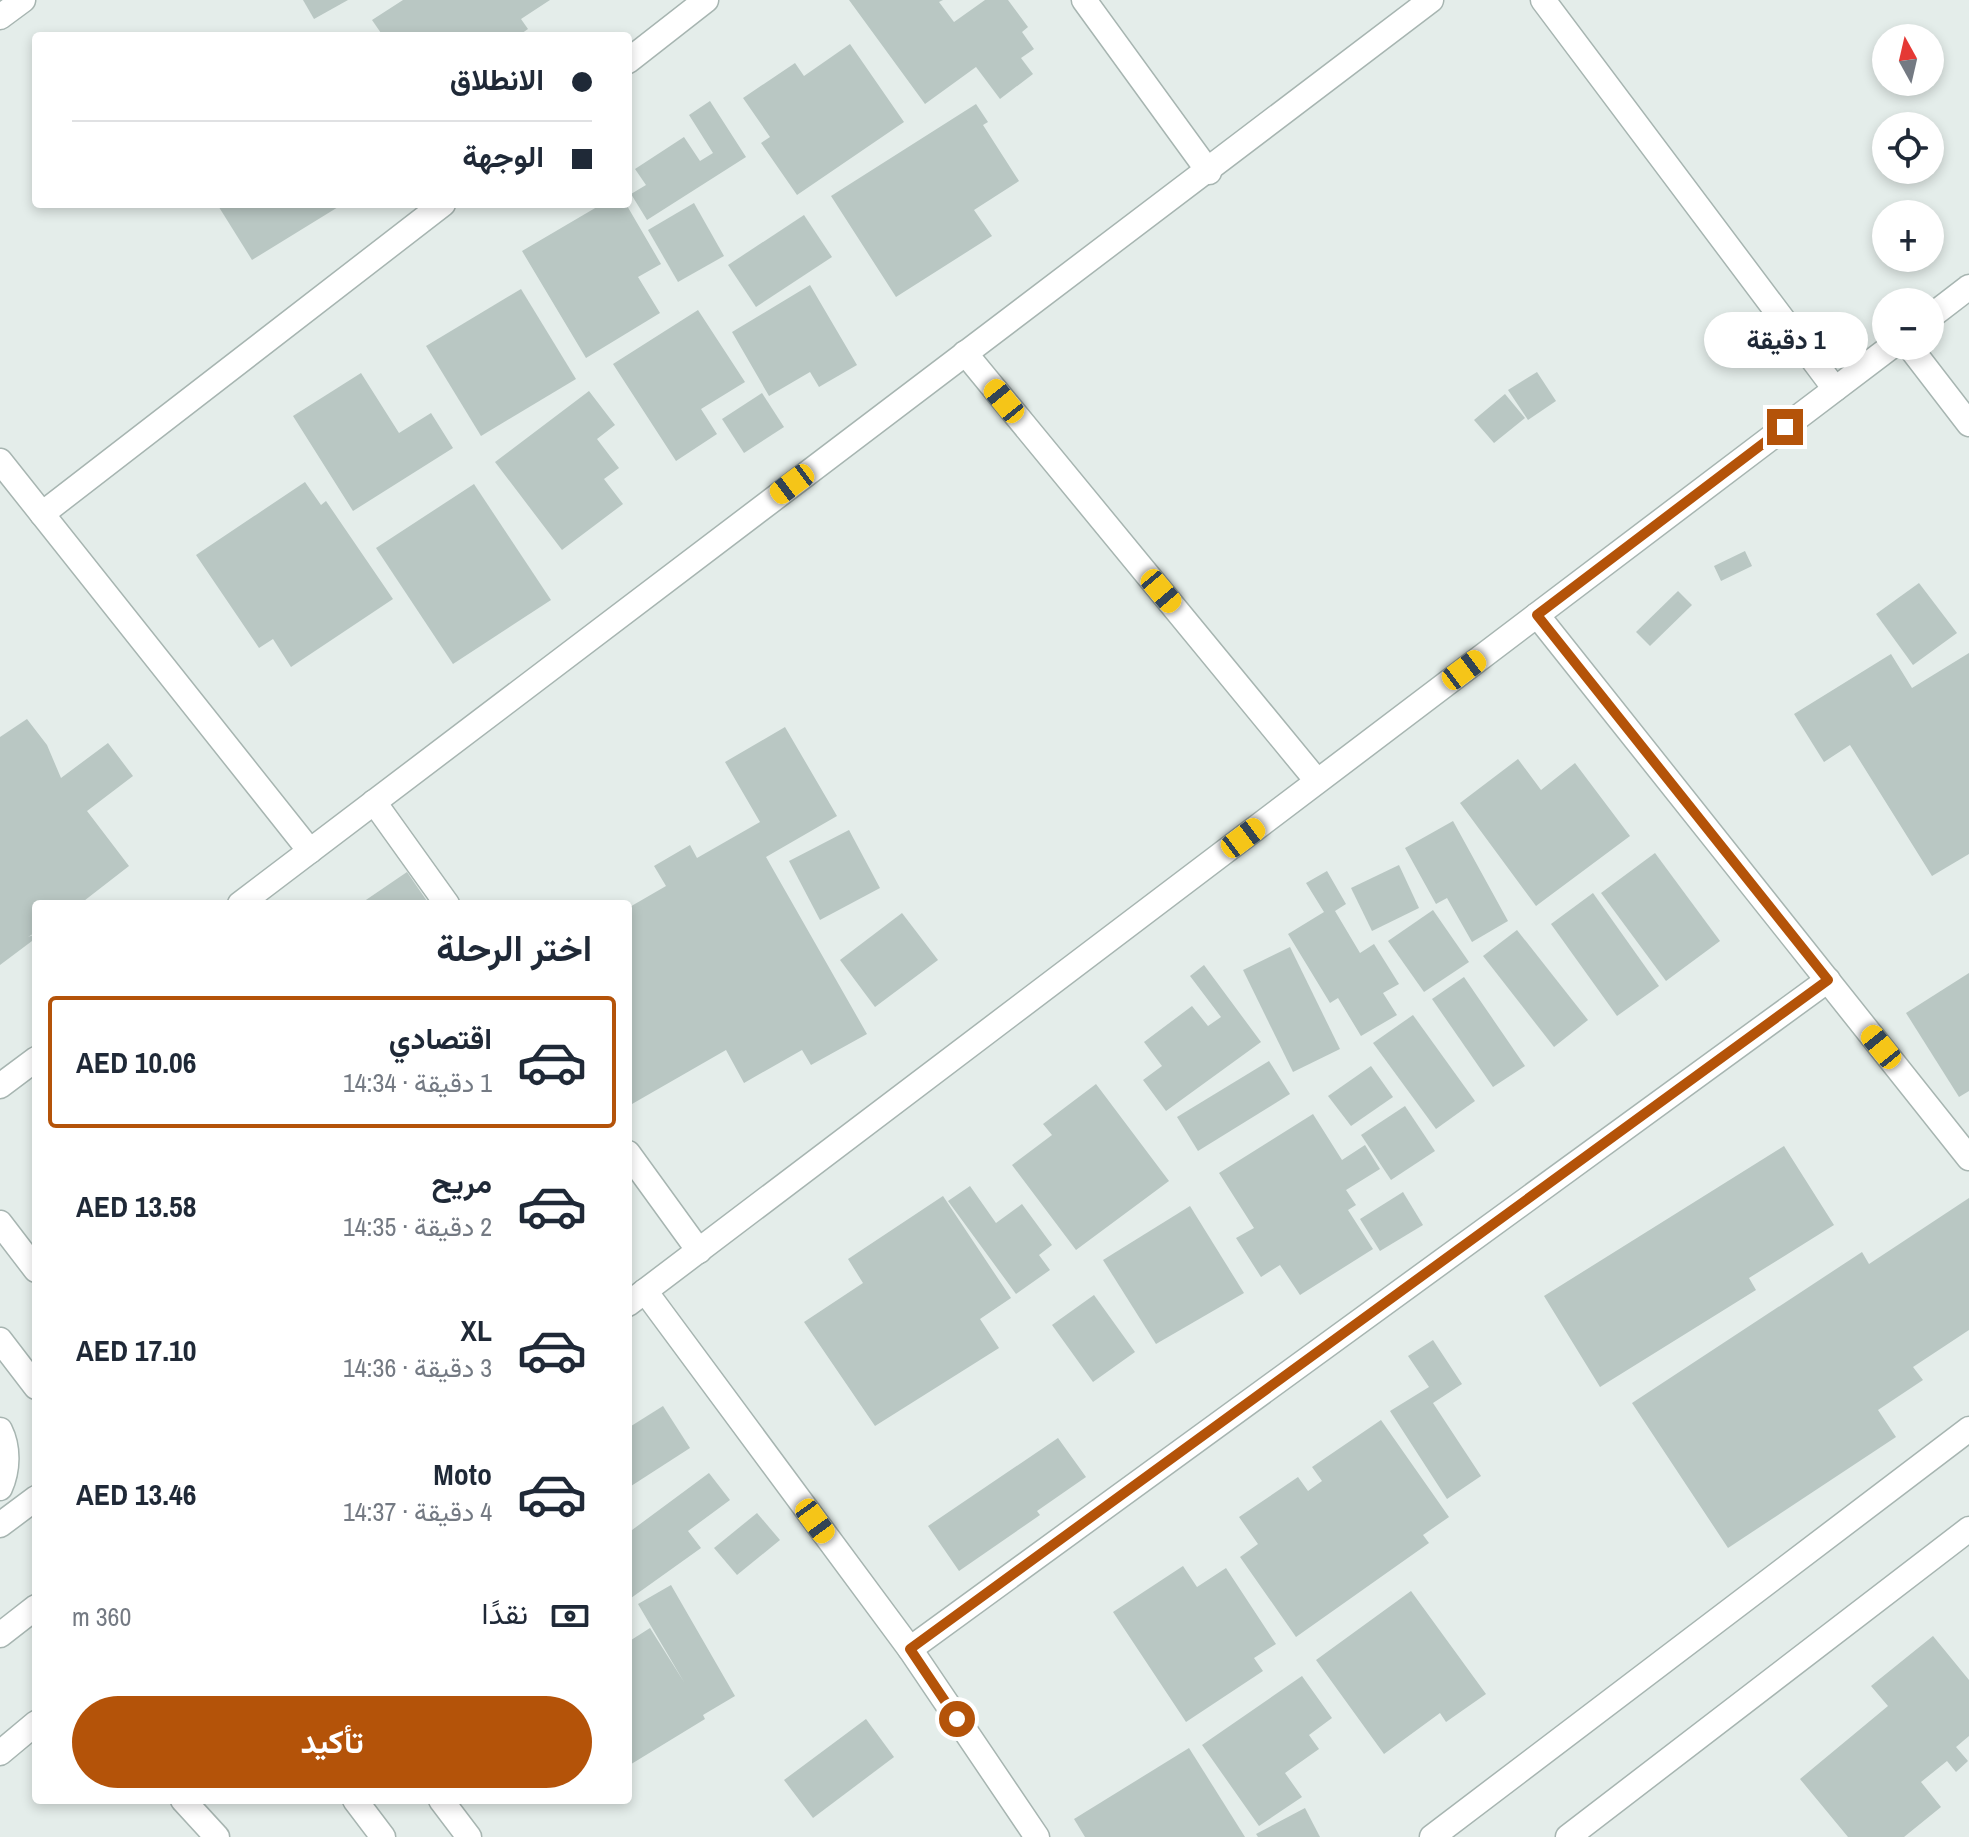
<!DOCTYPE html>
<html lang="ar">
<head>
<meta charset="utf-8">
<style>
	body { margin:0; font-family:"Archivo Narrow",Vazirmatn,sans-serif; background:#f2f2f3; color:#1f2937; direction:rtl; height:100vh; display:flex; flex-direction:column; font-size:30px; white-space:nowrap }
	* { box-sizing:border-box; margin:0 }
	p { font-size:26px; color:#747a83 }
	.icon { flex:none; width:44px; height:44px; fill:none; stroke:currentColor; stroke-width:2; stroke-linecap:round; stroke-linejoin:round }
	.map { position:relative; flex:1; overflow:hidden; direction:ltr }
	.panel { position:absolute; left:32px; top:900px; width:600px; height:904px; display:flex; flex-direction:column; background:#fff; border-radius:8px; box-shadow:0 4px 12px #0003; direction:rtl }
	.panel>* { flex:none }
	.banner { position:absolute; left:32px; top:32px; width:600px; height:176px; border-radius:8px; box-shadow:0 4px 12px #0003; direction:rtl; display:grid; align-content:center; height:176px; padding:0 40px; background:#fff }
	.needle { width:52px; rotate:352deg }
	.buttons { position:absolute; left:1872px; top:24px; display:grid; gap:16px }
	.buttons a { display:grid; place-items:center; width:72px; height:72px; border-radius:50%; background:#fff; box-shadow:0 4px 12px #0003; font-size:40px }
	.end { position:absolute; width:36px; height:36px; margin:-18px; border:10px solid #b45309; background:#fff; box-shadow:0 0 0 4px #fff }
	.from { border-radius:50% }
	.bubble { position:absolute; height:56px; border-radius:28px; background:#fff; box-shadow:0 4px 12px #0003; font-size:26px; font-weight:700; line-height:56px; text-align:center; direction:rtl }
	.car { position:absolute; width:24px; height:48px; margin:-24px -12px; border-radius:10px; box-shadow:0 0 6px 2px #0007; background:linear-gradient(#f5c518 24%,#345 0 40%,#f5c518 0 76%,#345 0 86%,#f5c518 0) }
	.banner b { display:flex; align-items:center; gap:28px; height:76px; font-size:30px }
	.banner b+b { border-top:2px solid #e0e1e3 }
	.banner i { width:20px; height:20px; background:#1f2937 }
	ul { padding:0; list-style:none }
	li { display:flex; align-items:center; gap:24px; height:132px; margin:0 16px 12px; padding:0 24px; border:4px solid transparent; border-radius:8px }
	li div { flex:1 }
	li b { display:block; font-size:30px }
	li em { font-style:normal; font-weight:700 }
	li.current { border-color:#b45309 }
	li>.icon { width:72px; height:72px; stroke-width:1.5 }
	h2 { padding:0 40px; font-size:36px; line-height:96px }
	.pay { display:flex; align-items:center; gap:20px; height:88px; padding:0 40px; font-size:30px }
	.pay p { margin-inline-start:auto }
	.button { display:flex; gap:16px; margin-top:auto; padding:16px 40px }
	.button a { flex:1; height:92px; border-radius:48px; background:#b45309; color:#fff; font-size:32px; font-weight:700; line-height:92px; text-align:center }
	.map>svg:first-child { display:block }
</style>
</head>
<body>
<div class="map">
<svg width="1969" height="1837" viewBox="0 0 1969 1837">
	<rect width="100%" height="100%" fill="#e4edea"/>
	<g fill="#b9c7c3">
		<polygon points="303,0 348,0 314,19"/>
		<polygon points="403,0 550,0 521,19 528,29 518,36 383,36 372,20"/>
		<polygon points="849,0 943,0 939,2 954,22 985,0 1008,0 1028,27 1022,32 1034,49 1021,58 1033,74 1000,99 976,67 925,104"/>
		<polygon points="850,44 904,122 797,195 761,143 770,137 743,98 795,63 804,76"/>
		<polygon points="710,101 746,157 647,220 631,194 646,185 635,169 684,137 700,161 713,153 689,115"/>
		<polygon points="976,104 988,122 983,125 1019,181 974,210 992,236 896,297 831,196"/>
		<polygon points="694,203 724,256 678,282 648,230"/>
		<polygon points="217,204 343,204 252,260"/>
		<polygon points="602,204 626,204 661,264 638,277 660,313 586,358 522,251"/>
		<polygon points="804,215 832,257 756,307 728,265"/>
		<polygon points="810,285 857,365 819,387 810,372 769,396 732,332"/>
		<polygon points="521,289 576,379 481,436 426,346"/>
		<polygon points="698,310 745,382 701,409 717,434 676,461 613,364"/>
		<polygon points="1537,372 1556,401 1528,420 1508,390"/>
		<polygon points="361,373 399,433 431,413 453,448 353,511 293,416"/>
		<polygon points="589,391 615,425 597,439 619,468 604,479 623,504 562,550 495,462"/>
		<polygon points="762,393 784,427 744,453 722,419"/>
		<polygon points="1505,394 1525,418 1494,443 1474,420"/>
		<polygon points="305,482 321,505 326,501 393,599 291,667 273,639 259,648 196,555"/>
		<polygon points="474,484 551,600 453,664 376,548"/>
		<polygon points="1745,551 1752,566 1721,581 1714,566"/>
		<polygon points="1919,583 1957,633 1913,665 1876,614"/>
		<polygon points="1678,591 1692,605 1650,646 1636,632"/>
		<polygon points="1969,653 1969,854 1932,876 1850,745 1824,762 1794,714 1891,654 1912,688"/>
		<polygon points="27,719 47,745 61,778 108,743 133,776 87,811 129,866 80,904 36,904 36,932 28,937 36,934 36,938 0,965 0,737"/>
		<polygon points="785,727 837,816 766,857 867,1034 811,1065 802,1050 744,1083 726,1050 632,1104 628,1096 628,908 666,886 654,866 690,845 697,858 760,822 725,762"/>
		<polygon points="1518,759 1541,790 1575,763 1630,836 1536,906 1460,803"/>
		<polygon points="1453,821 1508,921 1472,942 1447,898 1436,904 1405,848"/>
		<polygon points="849,830 880,888 820,920 789,861"/>
		<polygon points="1655,853 1720,941 1666,981 1601,893"/>
		<polygon points="1399,865 1419,908 1372,931 1351,888"/>
		<polygon points="1327,871 1346,904 1335,911 1360,953 1374,944 1399,984 1383,993 1397,1015 1361,1036 1338,998 1330,1003 1288,934 1324,912 1306,883"/>
		<polygon points="407,872 429,904 360,904"/>
		<polygon points="1593,893 1659,986 1617,1016 1551,924"/>
		<polygon points="1433,910 1469,962 1424,992 1388,941"/>
		<polygon points="902,913 938,960 875,1007 840,960"/>
		<polygon points="1517,930 1588,1020 1554,1047 1483,956"/>
		<polygon points="1290,947 1340,1049 1293,1072 1243,970"/>
		<polygon points="1204,965 1261,1042 1166,1111 1143,1080 1162,1066 1144,1042 1192,1006 1208,1026 1221,1017 1190,976"/>
		<polygon points="1969,973 1969,1091 1959,1097 1906,1013"/>
		<polygon points="1464,977 1525,1066 1493,1087 1432,999"/>
		<polygon points="1413,1015 1475,1101 1436,1129 1373,1043"/>
		<polygon points="1269,1061 1290,1094 1198,1151 1177,1117"/>
		<polygon points="1371,1066 1393,1097 1351,1126 1328,1096"/>
		<polygon points="1096,1084 1169,1181 1076,1250 1012,1165 1052,1135 1043,1124"/>
		<polygon points="1405,1106 1435,1151 1391,1180 1361,1135"/>
		<polygon points="1313,1114 1342,1160 1365,1145 1380,1169 1346,1190 1356,1205 1348,1210 1373,1249 1300,1295 1280,1265 1261,1277 1236,1238 1254,1228 1219,1173"/>
		<polygon points="1784,1146 1834,1225 1749,1278 1756,1290 1600,1387 1544,1296"/>
		<polygon points="970,1186 996,1223 1022,1204 1052,1245 1039,1255 1050,1270 1016,1294 948,1201"/>
		<polygon points="1403,1192 1423,1225 1380,1251 1360,1219"/>
		<polygon points="943,1196 1011,1298 980,1319 999,1348 875,1426 804,1322 863,1283 848,1259"/>
		<polygon points="1969,1198 1969,1330 1913,1367 1923,1380 1878,1410 1896,1437 1728,1548 1632,1403 1862,1252 1869,1264"/>
		<polygon points="1190,1206 1244,1293 1156,1344 1103,1260"/>
		<polygon points="1094,1295 1135,1352 1093,1382 1052,1325"/>
		<polygon points="1433,1340 1462,1384 1433,1403 1481,1476 1447,1499 1390,1411 1429,1387 1408,1356"/>
		<polygon points="663,1406 690,1448 628,1488 628,1428"/>
		<polygon points="1381,1420 1449,1517 1423,1535 1429,1543 1296,1637 1240,1557 1258,1544 1239,1517 1298,1477 1308,1491 1322,1481 1312,1467"/>
		<polygon points="1058,1438 1086,1477 1037,1511 1040,1515 959,1571 928,1526"/>
		<polygon points="709,1473 730,1500 688,1531 701,1548 631,1598 628,1594 628,1533"/>
		<polygon points="757,1513 780,1540 737,1575 714,1548"/>
		<polygon points="1183,1566 1197,1587 1226,1568 1276,1644 1254,1658 1263,1671 1186,1722 1113,1612"/>
		<polygon points="671,1585 735,1696 703,1715 705,1719 628,1766 628,1642 650,1628 684,1682 638,1604"/>
		<polygon points="1411,1591 1486,1694 1446,1722 1440,1713 1384,1754 1316,1660"/>
		<polygon points="1933,1636 1969,1680 1969,1736 1956,1747 1968,1761 1956,1772 1947,1761 1921,1782 1941,1807 1904,1837 1848,1837 1800,1779 1888,1706 1871,1686"/>
		<polygon points="1302,1676 1332,1718 1309,1735 1319,1749 1285,1773 1302,1797 1259,1826 1202,1745"/>
		<polygon points="866,1719 894,1757 813,1818 784,1780"/>
		<polygon points="1189,1748 1245,1837 1085,1837 1074,1819"/>
		<polygon points="1305,1808 1320,1837 1258,1837 1256,1834"/>
	</g>
	<g fill="none" stroke-linecap="round" stroke-linejoin="round">
		<g stroke="#a7b5b1" stroke-width="27">
			<g id="minor">
				<polyline points="1084,0 1209,172"/>
				<polyline points="1543,0 1835,389"/>
				<polyline points="0,17 23,0"/>
				<polyline points="628,61 706,0"/>
				<polyline points="1930,317 1969,287"/>
				<polyline points="1909,346 1969,424"/>
				<polyline points="965,353 1317,781"/>
				<polyline points="0,461 310,851"/>
				<polyline points="42,514 443,204"/>
				<polyline points="1537,615 1969,1158"/>
				<polyline points="374,802 447,904"/>
				<polyline points="240,904 1431,0"/>
				<polyline points="0,1086 36,1059"/>
				<polyline points="628,1153 699,1251"/>
				<polyline points="0,1223 36,1270"/>
				<polyline points="645,1291 910,1649 1037,1837"/>
				<polyline points="628,1304 1892,346"/>
				<polyline points="0,1340 36,1387"/>
				<path d="M0,1430C9,1448 8,1470 0,1488"/>
				<polyline points="0,1525 36,1498"/>
				<polyline points="0,1635 36,1607"/>
				<polyline points="910,1649 1828,980"/>
				<polyline points="0,1753 36,1723"/>
				<polyline points="183,1800 217,1837"/>
				<polyline points="355,1800 383,1837"/>
				<polyline points="441,1800 469,1837"/>
				<polyline points="1432,1837 1969,1429"/>
				<polyline points="1568,1837 1969,1529"/>
			</g>
		</g>
		<use href="#minor" stroke="#fff" stroke-width="24"/>
	</g>
	<g fill="none" stroke-linecap="round" stroke-linejoin="round">
		<polyline stroke="#b45309" stroke-width="10" points="957,1719 910,1649 1828,980 1537,615 1785,427"/>
	</g>
</svg>
<div class="buttons">
<a><svg class="needle" viewBox="-14 -14 28 28"><path d="M0-13l5 13h-10z" fill="#e53935"/><path d="M0 13l5-13h-10z" fill="#747a83"/></svg></a>
<a><svg class="icon" aria-label="locate" viewBox="0 0 24 24"><circle cx="12" cy="12" r="6"/><path d="M12 2v4M12 18v4M2 12h4M18 12h4"/></svg></a>
<a>+</a>
<a>−</a>
</div>
<i class="end from" style="left:957px;top:1719px"></i>
<i class="end" style="left:1785px;top:427px"></i>
<div class="bubble" style="left:1704px;top:312px;width:164px">1 دقيقة</div>
<i class="car" style="left:1004px;top:401px;rotate:321deg"></i>
<i class="car" style="left:792px;top:484px;rotate:233deg"></i>
<i class="car" style="left:1161px;top:591px;rotate:140deg"></i>
<i class="car" style="left:1464px;top:670px;rotate:53deg"></i>
<i class="car" style="left:1243px;top:838px;rotate:53deg"></i>
<i class="car" style="left:1881px;top:1047px;rotate:321deg"></i>
<i class="car" style="left:815px;top:1521px;rotate:144deg"></i>
<div class="banner">
<b><i class="from"></i>الانطلاق</b>
<b><i></i>الوجهة</b>
</div>
<section class="panel">
<h2>اختر الرحلة</h2>
<ul>
<li class="current"><svg class="icon" aria-label="car" viewBox="0 0 24 24"><path d="M5 17H2v-5l4-1 3-4h7l3 4 3 1v5h-3M9 17h6M6 11h13"/><circle cx="7" cy="17" r="2"/><circle cx="17" cy="17" r="2"/></svg><div><b>اقتصادي</b><p>1 دقيقة · 14:34</p></div><em>AED 10.06</em></li>
<li><svg class="icon" aria-label="car" viewBox="0 0 24 24"><path d="M5 17H2v-5l4-1 3-4h7l3 4 3 1v5h-3M9 17h6M6 11h13"/><circle cx="7" cy="17" r="2"/><circle cx="17" cy="17" r="2"/></svg><div><b>مريح</b><p>2 دقيقة · 14:35</p></div><em>AED 13.58</em></li>
<li><svg class="icon" aria-label="car" viewBox="0 0 24 24"><path d="M5 17H2v-5l4-1 3-4h7l3 4 3 1v5h-3M9 17h6M6 11h13"/><circle cx="7" cy="17" r="2"/><circle cx="17" cy="17" r="2"/></svg><div><b>XL</b><p>3 دقيقة · 14:36</p></div><em>AED 17.10</em></li>
<li><svg class="icon" aria-label="car" viewBox="0 0 24 24"><path d="M5 17H2v-5l4-1 3-4h7l3 4 3 1v5h-3M9 17h6M6 11h13"/><circle cx="7" cy="17" r="2"/><circle cx="17" cy="17" r="2"/></svg><div><b>Moto</b><p>4 دقيقة · 14:37</p></div><em>AED 13.46</em></li>
</ul>
<div class="pay"><svg class="icon" aria-label="cash" viewBox="0 0 24 24"><path d="M3 7h18v10H3z"/><circle cx="12" cy="12" r="2"/></svg>نقدًا<p>360 m</p></div>
<div class="button"><a>تأكيد</a></div>
</section>
</div>
</body>
</html>
